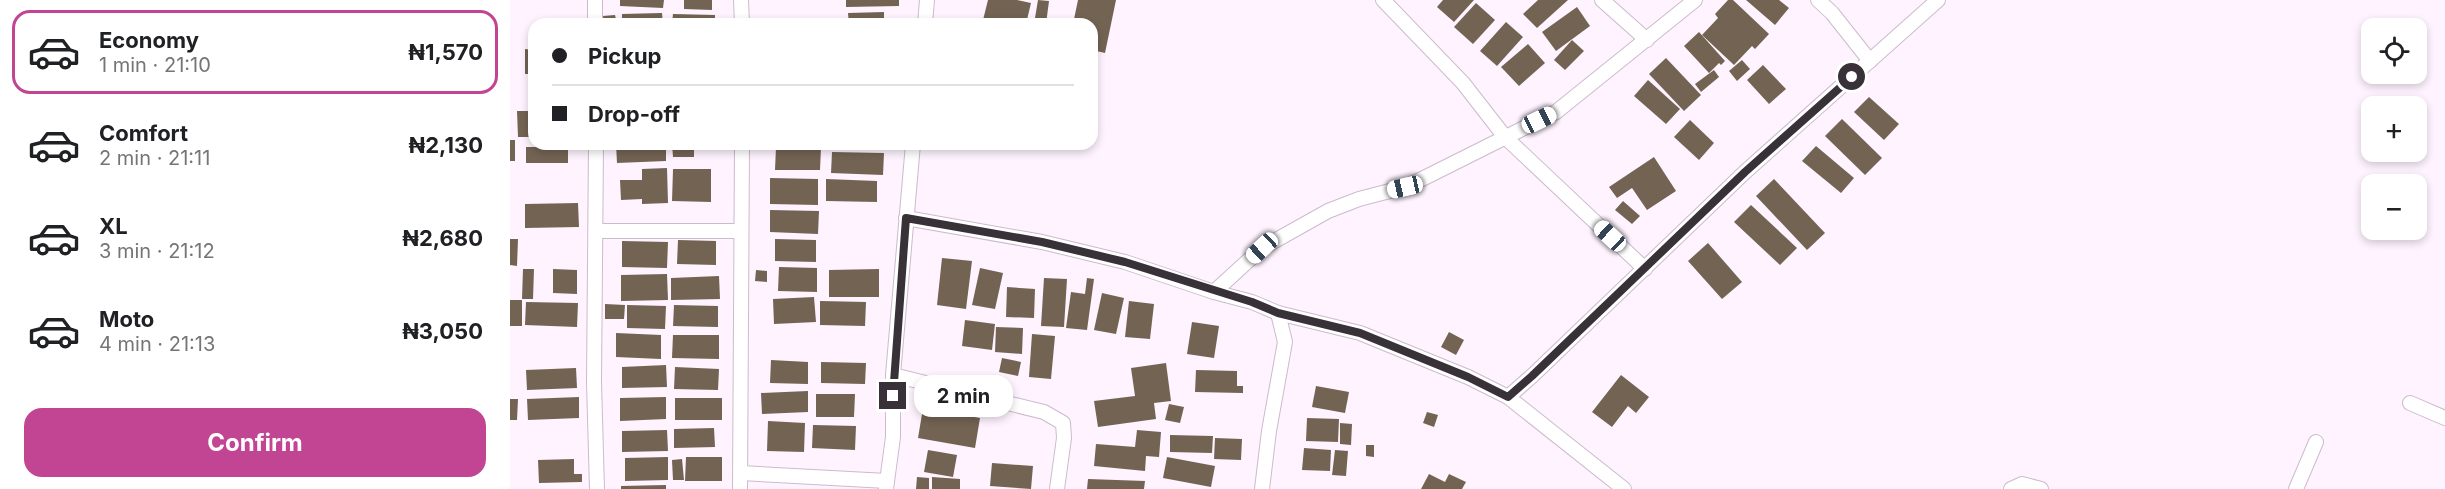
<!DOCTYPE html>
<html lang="en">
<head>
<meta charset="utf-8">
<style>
	body { margin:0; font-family:Inter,sans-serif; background:#f6f6f6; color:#202124; height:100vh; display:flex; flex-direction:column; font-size:22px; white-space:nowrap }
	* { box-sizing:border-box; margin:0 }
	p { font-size:20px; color:#757577 }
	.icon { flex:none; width:33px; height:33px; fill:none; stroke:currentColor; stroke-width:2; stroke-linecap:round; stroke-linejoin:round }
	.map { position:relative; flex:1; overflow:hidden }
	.drawer { display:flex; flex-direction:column; background:#fff; width:510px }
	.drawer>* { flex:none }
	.hud { position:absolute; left:18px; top:18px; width:570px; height:132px; border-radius:18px; box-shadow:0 3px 9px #0003; display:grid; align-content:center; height:132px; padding:0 24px; background:#fff }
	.fabs { position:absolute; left:1851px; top:18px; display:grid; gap:12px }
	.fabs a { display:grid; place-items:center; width:66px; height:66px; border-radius:12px; background:#fff; box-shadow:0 3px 9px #0003; font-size:30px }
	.end { position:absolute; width:27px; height:27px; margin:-14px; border:8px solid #383138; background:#fff; box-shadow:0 0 0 3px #fff }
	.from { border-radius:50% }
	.bubble { position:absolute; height:42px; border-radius:18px; background:#fff; box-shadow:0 3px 9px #0003; font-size:20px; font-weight:700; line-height:42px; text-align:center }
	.car { position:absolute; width:18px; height:36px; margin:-18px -9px; border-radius:8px; box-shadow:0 0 4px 2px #0007; background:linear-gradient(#fff 24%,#345 0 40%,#fff 0 76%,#345 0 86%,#fff 0) }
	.hud b { display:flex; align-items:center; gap:21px; height:57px; font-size:22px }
	.hud b+b { border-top:2px solid #e0e0e0 }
	.hud i { width:15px; height:15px; background:#202124 }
	ul { padding:10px 0 0; list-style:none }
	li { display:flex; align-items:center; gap:18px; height:84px; margin:0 12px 9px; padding:0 12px; border:3px solid transparent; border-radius:18px }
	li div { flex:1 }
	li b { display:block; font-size:22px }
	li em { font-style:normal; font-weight:700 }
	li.active { border-color:#c24593 }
	li>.icon { width:54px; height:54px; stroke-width:1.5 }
	.primary-button { display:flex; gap:12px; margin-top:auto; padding:12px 24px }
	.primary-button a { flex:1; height:69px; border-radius:18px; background:#c24593; color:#fff; font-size:24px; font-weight:700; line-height:69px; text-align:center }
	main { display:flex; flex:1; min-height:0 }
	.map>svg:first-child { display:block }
</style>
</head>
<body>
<main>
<section class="drawer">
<ul>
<li class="active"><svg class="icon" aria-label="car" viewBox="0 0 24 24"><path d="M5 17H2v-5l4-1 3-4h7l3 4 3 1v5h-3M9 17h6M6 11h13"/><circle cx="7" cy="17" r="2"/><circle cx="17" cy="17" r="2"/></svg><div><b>Economy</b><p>1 min · 21:10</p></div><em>₦1,570</em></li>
<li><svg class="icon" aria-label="car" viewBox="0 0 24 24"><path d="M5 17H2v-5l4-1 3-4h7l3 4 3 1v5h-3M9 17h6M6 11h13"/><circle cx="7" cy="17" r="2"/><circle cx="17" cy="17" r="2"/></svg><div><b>Comfort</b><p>2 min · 21:11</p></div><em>₦2,130</em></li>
<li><svg class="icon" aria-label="car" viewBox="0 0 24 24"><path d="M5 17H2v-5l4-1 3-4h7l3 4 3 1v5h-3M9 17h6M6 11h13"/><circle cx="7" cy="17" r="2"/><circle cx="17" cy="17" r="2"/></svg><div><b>XL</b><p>3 min · 21:12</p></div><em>₦2,680</em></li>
<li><svg class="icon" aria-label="car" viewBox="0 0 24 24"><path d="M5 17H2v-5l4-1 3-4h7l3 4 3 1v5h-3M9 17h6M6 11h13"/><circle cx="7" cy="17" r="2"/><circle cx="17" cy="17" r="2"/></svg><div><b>Moto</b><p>4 min · 21:13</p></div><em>₦3,050</em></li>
</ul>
<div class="primary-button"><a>Confirm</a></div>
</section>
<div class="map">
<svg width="1935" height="489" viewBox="0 0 1935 489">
	<rect width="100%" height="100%" fill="#fef3fe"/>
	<g fill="#736353">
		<polygon points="110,0 154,0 153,8 110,6"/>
		<polygon points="174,0 202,0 202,10 174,9"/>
		<polygon points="336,0 389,0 389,6 336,7"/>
		<polygon points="478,0 507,0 521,3 516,24 472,24"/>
		<polygon points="528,0 539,1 536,24 524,24"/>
		<polygon points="568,0 606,0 595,53 582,50 582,24 563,24"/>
		<polygon points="933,0 964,0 944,22 927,7"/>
		<polygon points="1028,0 1058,0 1027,28 1013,14"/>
		<polygon points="1218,0 1223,0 1259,34 1245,49 1242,46 1224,65 1192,35 1208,18 1205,14"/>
		<polygon points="1236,0 1269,0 1279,8 1265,25"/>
		<polygon points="966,3 985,20 963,44 944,27"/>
		<polygon points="1067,7 1080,26 1046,51 1032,32"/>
		<polygon points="374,12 374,24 339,24 338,13"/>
		<polygon points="152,13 153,24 112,24 112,14"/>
		<polygon points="163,14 205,15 205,24 162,24"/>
		<polygon points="105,15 107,24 94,24 93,16"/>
		<polygon points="996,22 1013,37 987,66 970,51"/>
		<polygon points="1189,32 1215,61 1211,65 1209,63 1199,73 1174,46"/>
		<polygon points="1062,40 1074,51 1055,70 1044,60"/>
		<polygon points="1018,44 1035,63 1009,86 991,67"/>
		<polygon points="15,49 24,50 24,74 15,74"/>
		<polygon points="1156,58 1191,95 1174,111 1139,74"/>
		<polygon points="1232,60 1240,69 1227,81 1219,71"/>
		<polygon points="1253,65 1276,89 1259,104 1237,80"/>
		<polygon points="1204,70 1209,77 1191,92 1185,84"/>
		<polygon points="1138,80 1170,109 1156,124 1124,96"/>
		<polygon points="1359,97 1389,124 1374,140 1344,112"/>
		<polygon points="7,111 20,111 20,137 8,137"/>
		<polygon points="1332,119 1372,158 1355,175 1315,136"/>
		<polygon points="1180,120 1204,143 1189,160 1164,137"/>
		<rect x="0" y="140" width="5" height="21"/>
		<polygon points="26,144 58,144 58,163 16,163 16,147 26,147"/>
		<polygon points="106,144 156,144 156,161 107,163"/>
		<polygon points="162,144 184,144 184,157 163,157"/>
		<polygon points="1306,146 1344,178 1331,193 1292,161"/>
		<polygon points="266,147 311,147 310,170 265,170"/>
		<polygon points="322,152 374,153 373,175 321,173"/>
		<polygon points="1144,157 1166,191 1137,210 1122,188 1107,198 1099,187"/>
		<polygon points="157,168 158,203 132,204 132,199 111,200 110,180 132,180 132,169"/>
		<polygon points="163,169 201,169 201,202 162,201"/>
		<polygon points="260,178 308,179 308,205 260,204"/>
		<polygon points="316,179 367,181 367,202 316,201"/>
		<polygon points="1264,179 1315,233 1297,250 1246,196"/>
		<polygon points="1113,201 1130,216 1122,224 1105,210"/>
		<polygon points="68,203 69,227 15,228 15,204"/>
		<polygon points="1241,205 1287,248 1270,265 1224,222"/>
		<polygon points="260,210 309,211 308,234 260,232"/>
		<polygon points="0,239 8,239 7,266 0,265"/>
		<polygon points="265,239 306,240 306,262 265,261"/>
		<polygon points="168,240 206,241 206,265 167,264"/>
		<polygon points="112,241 158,242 157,268 112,267"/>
		<polygon points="1198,243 1232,282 1212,299 1178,261"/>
		<polygon points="432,258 462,261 456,309 427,305"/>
		<polygon points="269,267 307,268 307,292 268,291"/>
		<polygon points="470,268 493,273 485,309 462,305"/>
		<polygon points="13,269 24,269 23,299 12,299"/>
		<polygon points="43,269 67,270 67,294 43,293"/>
		<polygon points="369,269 369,297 319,297 319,270"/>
		<polygon points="246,270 257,271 257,282 245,281"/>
		<polygon points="157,274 158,300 111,301 111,275"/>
		<polygon points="209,276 210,299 161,300 161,278"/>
		<polygon points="534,278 557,279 554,327 531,326"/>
		<polygon points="577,278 584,279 577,330 556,328 561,292 575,294"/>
		<polygon points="497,287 525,289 524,318 496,317"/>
		<polygon points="592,293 614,298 606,334 584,330"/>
		<polygon points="304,297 306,322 264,324 263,299"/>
		<rect x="0" y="300" width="12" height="26"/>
		<polygon points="310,301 356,302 355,326 310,325"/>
		<polygon points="619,301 644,304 640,339 615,337"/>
		<polygon points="16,302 68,303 67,327 15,325"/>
		<polygon points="95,304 115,305 114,319 95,319"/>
		<polygon points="117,305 156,306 155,329 117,328"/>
		<polygon points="164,305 208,306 208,327 163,326"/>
		<polygon points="455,320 485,324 482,350 452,346"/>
		<polygon points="682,322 709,326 704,358 677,354"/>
		<polygon points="486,327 513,328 512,354 485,352"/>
		<polygon points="939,332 954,340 946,355 931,347"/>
		<polygon points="106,333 151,335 151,359 106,357"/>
		<polygon points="522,334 545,336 541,379 519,377"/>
		<polygon points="163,335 209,335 209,359 162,358"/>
		<polygon points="492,358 511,362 508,376 489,372"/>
		<polygon points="261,360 298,362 298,384 260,383"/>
		<polygon points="311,362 356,363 355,384 311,383"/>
		<polygon points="656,363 661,401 644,403 646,419 588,427 584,401 625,396 621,368"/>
		<polygon points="156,365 157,387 112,388 112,367"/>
		<polygon points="165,367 209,369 208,390 164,389"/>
		<polygon points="66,368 67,388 17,390 16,370"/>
		<polygon points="686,370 727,371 727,386 733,386 733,393 685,392"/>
		<polygon points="1111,375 1139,397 1126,413 1118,406 1102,427 1082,412"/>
		<polygon points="806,386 839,392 835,413 802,407"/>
		<polygon points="298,391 298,412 252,414 251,393"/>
		<polygon points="306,394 345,394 344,417 306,417"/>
		<polygon points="69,397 69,418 18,420 17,399"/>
		<polygon points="156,397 156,419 110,421 110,398"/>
		<rect x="165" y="398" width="47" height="22"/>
		<polygon points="0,399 8,399 7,420 0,420"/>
		<polygon points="659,404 674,407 670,423 655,420"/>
		<polygon points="413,408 470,418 465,448 408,438"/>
		<polygon points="917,412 928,415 924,427 913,423"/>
		<polygon points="797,418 829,419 828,442 796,441"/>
		<polygon points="258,421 295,423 294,452 257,451"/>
		<polygon points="830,423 842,424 841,445 830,444"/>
		<polygon points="303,425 346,426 345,450 302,448"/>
		<polygon points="204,428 205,447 164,448 164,429"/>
		<polygon points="157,430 158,451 112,452 112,431"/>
		<polygon points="627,430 651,432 649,457 636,456 635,471 584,466 586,444 625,447"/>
		<polygon points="660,435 703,436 702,453 660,452"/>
		<polygon points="705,438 732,439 731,460 704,459"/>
		<polygon points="856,445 864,445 864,457 856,456"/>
		<polygon points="794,448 821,450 820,471 792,470"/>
		<polygon points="418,450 447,455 443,477 414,472"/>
		<polygon points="825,450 838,451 836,476 822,475"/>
		<polygon points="158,457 158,480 115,481 115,458"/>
		<polygon points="176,457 212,457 212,481 175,481"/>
		<polygon points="657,457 705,466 701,487 653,478"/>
		<polygon points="64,459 64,474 72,474 72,482 29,483 28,460"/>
		<polygon points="172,459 174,480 163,480 162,460"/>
		<polygon points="482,463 523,466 521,489 480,486"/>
		<polygon points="919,474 935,482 939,474 956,482 952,489 911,489"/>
		<polygon points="407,477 419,478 419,489 406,489"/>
		<polygon points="422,477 450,479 450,489 422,489"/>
		<polygon points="578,479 635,481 634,489 577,489"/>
		<polygon points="156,485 156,489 111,489 111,486"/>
	</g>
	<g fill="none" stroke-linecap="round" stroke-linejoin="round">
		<g stroke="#cbc" stroke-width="16">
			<g id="minor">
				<polyline points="85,0 85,24"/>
				<polyline points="231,0 232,24"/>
				<polyline points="873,0 953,83 995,137 1135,269"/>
				<polyline points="1092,0 1137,40"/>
				<polyline points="1308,0 1322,13 1360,61"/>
				<polyline points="415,24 417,0"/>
				<polyline points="86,144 84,382 87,489"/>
				<polyline points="396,218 532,242 615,262 704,292 742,302 768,313 850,333 958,377 998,397 1114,489"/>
				<polyline points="86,231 231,231"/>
				<polyline points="704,292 752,248 818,211 849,199 895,187 910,180 1046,112 1185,0"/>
				<polyline points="383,375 534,412 553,423 554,438 547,489"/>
				<polyline points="998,397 1022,376 1235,172 1428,0"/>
				<polyline points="1900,403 1935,418"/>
				<polyline points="231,473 377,481"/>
				<polyline points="230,489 232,144"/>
				<polyline points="376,489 383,437 383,375 403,144"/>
				<polyline points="752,489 759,431 775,342 768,313"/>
				<polyline points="1501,489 1512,484 1531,489"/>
				<polyline points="1786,489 1806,442"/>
			</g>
		</g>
		<use href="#minor" stroke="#fff" stroke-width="14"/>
	</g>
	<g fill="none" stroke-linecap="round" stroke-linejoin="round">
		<polyline stroke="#383138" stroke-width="8" points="383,396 396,218 532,242 615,262 742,302 768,313 850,333 958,377 998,397 1022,376 1235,172 1342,77"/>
	</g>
</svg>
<div class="fabs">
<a><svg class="icon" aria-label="locate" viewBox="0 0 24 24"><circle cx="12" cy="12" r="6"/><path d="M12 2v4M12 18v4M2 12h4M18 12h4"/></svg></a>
<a>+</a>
<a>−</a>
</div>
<i class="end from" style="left:1342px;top:77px"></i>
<i class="end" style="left:383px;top:396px"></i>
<div class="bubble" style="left:404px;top:375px;width:99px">2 min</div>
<i class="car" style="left:1029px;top:120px;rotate:64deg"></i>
<i class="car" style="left:895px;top:187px;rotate:257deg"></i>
<i class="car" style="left:1100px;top:236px;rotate:313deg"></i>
<i class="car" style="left:752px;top:248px;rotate:227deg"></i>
<div class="hud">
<b><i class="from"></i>Pickup</b>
<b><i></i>Drop-off</b>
</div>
</div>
</main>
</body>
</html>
